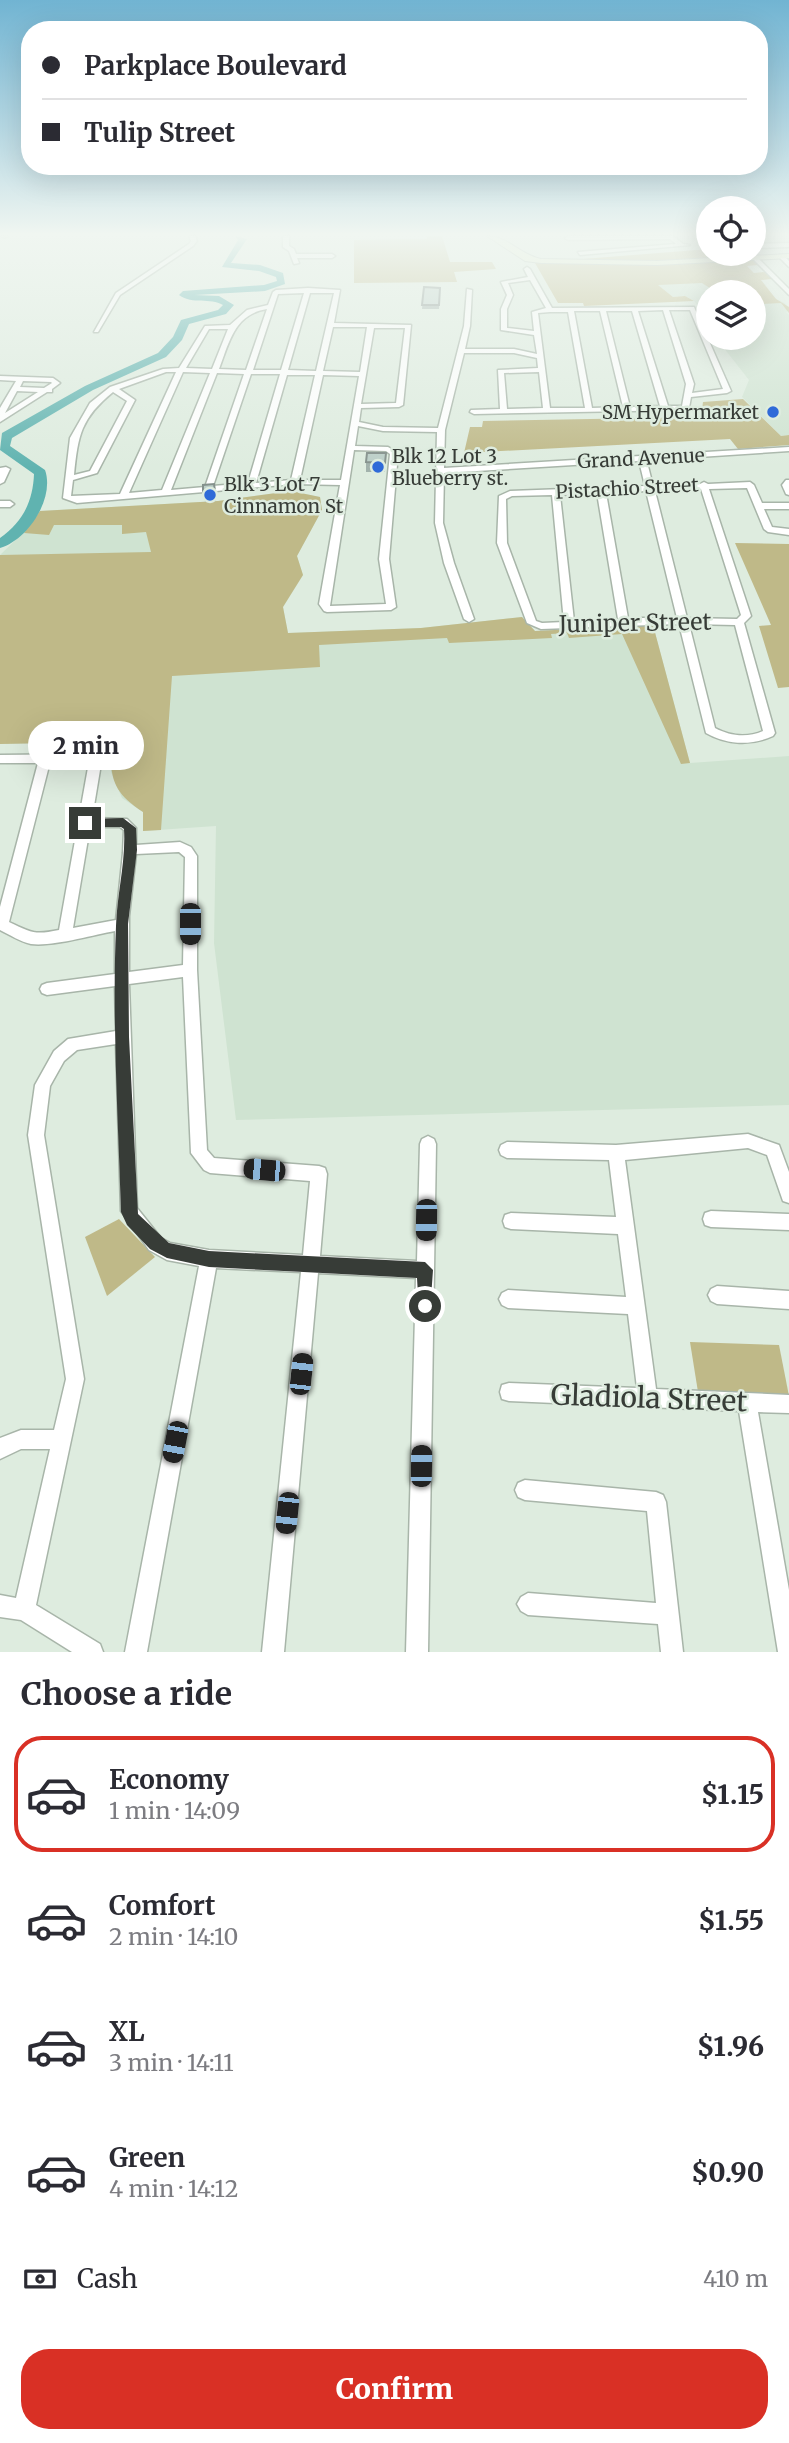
<!DOCTYPE html>
<html lang="en">
<head>
<meta charset="utf-8">
<style>
	body { margin:0; font-family:Merriweather,serif; background:#f2f2f3; color:#2b2b33; height:100vh; display:flex; flex-direction:column; font-size:26px; white-space:nowrap }
	* { box-sizing:border-box; margin:0 }
	p { font-size:23px; color:#7c7c81 }
	.icon { flex:none; width:38px; height:38px; fill:none; stroke:currentColor; stroke-width:2; stroke-linecap:round; stroke-linejoin:round }
	.map { position:relative; height:1652px; overflow:hidden }
	.sheet { display:flex; flex-direction:column; background:#fff; flex:1 }
	.sheet>* { flex:none }
	.guide { position:absolute; left:21px; top:21px; width:747px; height:154px; border-radius:28px; box-shadow:0 7px 28px #0002; display:grid; align-content:center; height:154px; padding:0 21px; background:#fff }
	.fabs { position:absolute; left:696px; top:196px; display:grid; gap:14px }
	.fabs a { display:grid; place-items:center; width:70px; height:70px; border-radius:50%; background:#fff; box-shadow:0 7px 28px #0002; font-size:35px }
	.end { position:absolute; width:32px; height:32px; margin:-16px; border:9px solid #373c37; background:#fff; box-shadow:0 0 0 4px #fff }
	.from { border-radius:50% }
	.bubble { position:absolute; height:49px; border-radius:24px; background:#fff; box-shadow:0 7px 28px #0002; font-size:23px; font-weight:800; line-height:49px; text-align:center }
	.car { position:absolute; width:21px; height:42px; margin:-21px -10px; border-radius:9px; box-shadow:0 0 5px 2px #0007; background:linear-gradient(#222 24%,#8ab4d8 0 40%,#222 0 76%,#8ab4d8 0 86%,#222 0) }
	.guide b { display:flex; align-items:center; gap:24px; height:66px; font-size:26px }
	.guide b+b { border-top:2px solid #e1e1e2 }
	.guide i { width:18px; height:18px; background:#2b2b33 }
	ul { padding:0; list-style:none }
	li { display:flex; align-items:center; gap:21px; height:116px; margin:0 14px 10px; padding:0 7px; border:4px solid transparent; border-radius:28px }
	li div { flex:1 }
	li b { display:block; font-size:26px }
	li em { font-style:normal; font-weight:800 }
	li.selected { border-color:#d93025 }
	li>.icon { width:63px; height:63px; stroke-width:1.5 }
	h2 { padding:0 21px; font-size:32px; line-height:84px }
	.pay { display:flex; align-items:center; gap:18px; height:77px; padding:0 21px; font-size:26px }
	.pay p { margin-inline-start:auto }
	.button { display:flex; gap:14px; margin-top:auto; padding:14px 21px }
	.button a { flex:1; height:80px; border-radius:28px; background:#d93025; color:#fff; font-size:28px; font-weight:800; line-height:80px; text-align:center }
	.map>svg:first-child { display:block }
</style>
</head>
<body>
<div class="map">
<svg width="789" height="1652" viewBox="0 0 789 1652">
	<rect width="100%" height="100%" fill="#deecdf"/>
	<g fill="#cfe3d1">
		<polygon points="738,258 776,299 785,303 788,311 786,312 789,315 789,435 781,436 742,397 749,380 716,338 754,338 754,292 709,292 709,318 694,301 685,296 673,297 640,272"/>
		<polygon points="291,491 320,497 322,510 297,556 303,575 283,607 288,633 421,628 522,617 535,631 653,625 690,763 789,756 789,1105 236,1120 214,943 216,826 143,831 143,812 122,798 111,772 110,741 0,744 0,555 32,524 40,511 218,501"/>
	</g>
	<g fill="#bfb988">
		<polygon points="427,236 442,236 450,262 492,262 496,269 454,272 457,282 354,283 354,240 427,239"/>
		<polygon points="709,249 709,254 750,256 657,261 570,260"/>
		<polygon points="750,258 758,265 747,266 754,273 765,272 772,279 761,280 776,299 789,307 789,313 781,303 762,304 754,300 754,292 716,292 702,283 658,285 673,297 685,296 694,301 584,306 583,303 558,303 535,263 657,264"/>
		<polygon points="743,399 781,436 789,435 789,445 738,449 730,439 464,453 470,427 482,427 483,421 701,417 703,402"/>
		<path d="M291,491L320,497L322,510L297,556L303,575L283,607L288,633L421,628L522,617L535,631L653,625L690,763L681,764L622,634L569,638L567,633L551,634L552,638L449,643L447,638L319,645L320,667L172,676L161,830L143,831V812C111,791 111,778 110,742L0,744V555L151,552L146,532L122,534V525H54L49,535L24,533L40,511L218,501Z"/>
		<polygon points="735,543 789,544 789,687 778,688 759,626 771,625"/>
		<polygon points="119,1219 155,1257 107,1296 85,1237"/>
		<polygon points="690,1342 779,1345 789,1396 698,1392"/>
	</g>
	<g fill="none" stroke-linecap="round" stroke-linejoin="round">
		<path fill="#60b3b0" fill-rule="evenodd" d="M235,236L247,239L231,263L260,265L283,273L285,284L265,291L195,295L219,296L234,305L226,314L189,324L182,340L166,357L93,390L12,438L10,446L45,470C55,498 28,540 0,548V538C23,522 33,501 34,474L0,450L2,433L85,386L158,353L173,337L181,320L218,310L223,305C210,297 193,305 179,295L183,291L264,285L277,281L276,277L259,271L222,267L238,240Z"/>
		<g stroke="#a8b5a9" stroke-width="3">
			<g id="street">
				<polygon points="189,236 195,236 197,241 193,246 120,295 98,332 94,332 116,293 189,244 191,241"/>
				<polygon points="283,236 289,236 289,246 294,249 296,254 332,254 335,256 332,258 297,258 299,263 294,264 289,251 283,247"/>
				<polygon points="673,236 683,244 690,245 580,255 578,252 676,244 670,239 568,240 565,238 568,236"/>
				<polygon points="702,238 709,241 709,246 702,240"/>
				<polygon points="789,243 789,247 754,248 754,244"/>
				<polygon points="748,254 754,254 789,289 789,295"/>
				<polygon points="779,255 783,255 789,261 789,267 779,257"/>
				<path d="M527,267L530,269L552,308L694,307L731,391L727,393L691,397L689,408L685,410L474,414L470,412L471,410L500,409L498,370L538,368L537,358L514,353H464L445,430L444,468L789,447V451L653,460L647,462L653,486L700,484L704,482L708,484L750,482L754,485L762,503H789V509H764L772,527L789,529V535L768,532L764,529L747,488L709,489L751,616L744,623L775,733L773,736C751,746 727,745 706,733L679,624L541,629L527,623L497,543L499,496L510,491L645,486L639,461L444,473L443,523L454,563L474,619L469,622L464,619L444,563L435,523L437,432L383,431L358,426L355,446L388,447L398,453L389,559L396,607L391,610L327,612L324,611L319,604L340,485L295,484L77,503L63,498L70,438L90,403L110,387L163,369L179,368L205,326L230,325L247,310L268,305L273,292L276,290L308,288L340,290L334,323L411,325L403,405L399,407L361,408L359,422L383,427L438,428L464,326L467,289L472,290L470,326L465,349H514L537,354L534,335L501,330V309L507,295L501,282L528,277L524,269ZM530,280L546,308L532,312L534,331L507,328V309L513,295L508,283ZM304,293L281,370H253L278,294ZM310,293H334L316,371L288,370ZM267,309L246,370L219,369C229,343 234,314 267,309ZM663,310L686,384L682,406H668L638,311ZM669,310H690L723,389L692,393L694,384ZM574,311H600L623,407L592,408ZM606,311H632L660,406L630,407ZM550,312H568L585,408H550L538,313ZM333,327H367L360,372L323,371ZM374,328H405L396,403L361,404ZM209,329H228L212,369L186,368ZM166,372H176L120,494L71,496L73,480L97,473L135,400L119,389ZM183,372L210,373L162,490L129,493ZM539,372L543,408L507,409L504,373ZM217,373L244,374L205,487L171,490ZM251,374H280L248,483L213,486ZM287,375H315L291,480L256,483ZM323,375L359,376L341,480H300ZM113,392L127,401L90,471L74,475C78,435 81,418 113,392ZM354,450L386,451L390,454L379,559L386,604L330,606ZM701,489L741,615L737,619L687,618L655,491ZM646,491L677,618H628L606,493ZM597,493L618,619L574,621L560,495ZM552,495L564,622L542,623L536,621L507,543L506,499L512,496ZM689,624L735,625L763,731C747,738 730,736 715,728Z"/>
				<path d="M0,376L53,378L60,383L52,389V392H47L0,422V408L16,381L0,380ZM23,381L51,382L52,383L44,388L20,387ZM17,391L38,392L5,413Z"/>
				<polygon points="6,467 10,469 4,482 0,484 0,468"/>
				<polygon points="786,480 789,480 789,495 786,494 782,485"/>
				<polygon points="0,501 10,501 14,504 10,507 0,507"/>
				<path d="M98,742L104,746L92,818L127,819L136,828V845L180,842L191,847L197,856V970L207,1150L214,1158L319,1166L325,1168L327,1174L320,1256L417,1261L420,1144L422,1139L428,1136L434,1139L436,1144L428,1652H406L416,1278L318,1273L284,1652H262L301,1272L216,1268L147,1652H125L199,1266L167,1260L149,1250L121,1211L116,1044L77,1050L64,1061L50,1086L44,1135L84,1379L36,1605L100,1644L103,1652H72L21,1620L0,1617V1595L16,1598L50,1449H21L0,1459V1438L21,1430H54L66,1379L28,1135L35,1085L54,1051L68,1039L116,1031L115,986L47,995L42,993L40,989L42,985L47,983L115,974V931C93,935 51,947 31,944C21,942 10,935 0,930V907L38,763H0V755L91,754L92,746ZM50,762H89L59,930C35,935 32,933 9,922ZM90,827H120L124,830L123,853L116,920L73,928ZM179,852L185,857L183,965L129,972V916L136,854ZM183,977L191,1153L204,1170L210,1173L310,1181L303,1255L209,1250L170,1243L161,1238L137,1208L129,984Z"/>
				<polygon points="748,1134 779,1145 789,1172 789,1203 783,1201 767,1155 748,1148 625,1160 656,1389 789,1395 789,1413 758,1412 789,1590 789,1652 778,1652 739,1411 509,1401 502,1399 500,1392 502,1385 509,1383 637,1388 628,1314 508,1308 502,1305 499,1299 502,1293 508,1290 626,1297 618,1234 511,1229 505,1227 503,1221 505,1215 511,1213 616,1217 609,1160 507,1158 501,1155 499,1150 501,1145 507,1142 616,1145"/>
				<polygon points="711,1211 789,1214 789,1230 711,1227 705,1225 703,1219 705,1213"/>
				<polygon points="717,1286 789,1291 789,1309 717,1304 711,1301 708,1295 711,1289"/>
				<polygon points="525,1480 656,1492 663,1495 666,1502 683,1652 661,1652 658,1624 528,1615 521,1611 517,1604 521,1597 528,1593 656,1603 647,1511 525,1500 518,1497 515,1490 518,1483"/>
			</g>
		</g>
		<g stroke="#a8b5a9" stroke-width="2">
			<g id="secondary">
				<polygon points="0,236 9,236 5,238"/>
				<path d="M487,236C507,236 521,255 541,259L657,261L789,254V258L657,265L541,263L525,261Z"/>
			</g>
		</g>
		<use href="#street" fill="#fff" fill-rule="evenodd"/>
		<use href="#secondary" fill="#e7f1cf" fill-rule="evenodd"/>
	</g>
	<g fill="#a2b2ac">
		<polygon points="424,287 440,288 439,309 422,309"/>
		<polygon points="386,453 385,472 366,472 366,462"/>
		<polygon points="214,484 216,501 205,502 203,485"/>
	</g>
	<g fill="#bccfc8" stroke="#84918c" stroke-width="2">
		<polygon points="424,287 440,288 439,305 422,305"/>
		<polygon points="367,453 386,453 385,463 366,462"/>
		<polygon points="214,484 215,491 203,492 203,485"/>
	</g>
	<linearGradient id="sky" x2="0" y2="1"><stop stop-color="#71b4d2"/><stop offset="0.5" stop-color="#f0f6f1"/><stop offset="1" stop-color="#f0f6f1" stop-opacity="0"/></linearGradient>
	<rect width="789" height="468" fill="url(#sky)"/>
	<path fill="#373c37" d="M123,818L136,828L137,850L128,924L129,1037L138,1214L169,1243L209,1251L425,1262L433,1270L430,1312H419L417,1278L209,1267L167,1258L150,1249L127,1225L121,1212C118,1117 112,1021 116,926C117,893 126,862 124,829L121,827H85L79,823L85,819Z"/>
	<g fill="#2f6ad8" stroke="#deecdf" stroke-width="2.5">
		<circle cx="773" cy="412" r="7"/>
		<circle cx="378" cy="467" r="7"/>
		<circle cx="210" cy="495" r="7"/>
	</g>
	<g text-anchor="middle" stroke-width="5" stroke-linejoin="round" paint-order="stroke">
		<g font-size="19" fill="#373c37" stroke="#deecdf" text-anchor="start">
			<text x="759" y="419" text-anchor="end">SM Hypermarket</text>
			<text x="392" y="463">Blk 12 Lot 3<tspan x="392" dy="22">Blueberry st.</tspan></text>
			<text x="224" y="491">Blk 3 Lot 7<tspan x="224" dy="22">Cinnamon St</tspan></text>
		</g>
		<g font-size="19" fill="#373c37" stroke="#deecdf">
			<text transform="translate(641 458) rotate(-3)" y="7">Grand Avenue</text>
			<text transform="translate(627 488) rotate(-3)" y="7">Pistachio Street</text>
		</g>
		<g font-size="23" fill="#373c37" stroke="#deecdf">
			<text transform="translate(635 623) rotate(-1)" y="8">Juniper Street</text>
		</g>
		<g font-size="28" fill="#373c37" stroke="#deecdf">
			<text transform="translate(649 1398) rotate(2)" y="10">Gladiola Street</text>
		</g>
	</g>
</svg>
<div class="fabs">
<a><svg class="icon" aria-label="locate" viewBox="0 0 24 24"><circle cx="12" cy="12" r="6"/><path d="M12 2v4M12 18v4M2 12h4M18 12h4"/></svg></a>
<a><svg class="icon" aria-label="layers" viewBox="0 0 24 24"><path d="M12 4l9 5-9 5-9-5zM3 14l9 5 9-5"/></svg></a>
</div>
<i class="end from" style="left:425px;top:1306px"></i>
<i class="end" style="left:85px;top:823px"></i>
<div class="bubble" style="left:28px;top:721px;width:116px">2 min</div>
<i class="car" style="left:190px;top:924px;rotate:180deg"></i>
<i class="car" style="left:264px;top:1170px;rotate:275deg"></i>
<i class="car" style="left:426px;top:1220px;rotate:181deg"></i>
<i class="car" style="left:301px;top:1374px;rotate:6deg"></i>
<i class="car" style="left:175px;top:1442px;rotate:191deg"></i>
<i class="car" style="left:421px;top:1466px;rotate:1deg"></i>
<i class="car" style="left:287px;top:1513px;rotate:186deg"></i>
<div class="guide">
<b><i class="from"></i>Parkplace Boulevard</b>
<b><i></i>Tulip Street</b>
</div>
</div>
<section class="sheet">
<h2>Choose a ride</h2>
<ul>
<li class="selected"><svg class="icon" aria-label="car" viewBox="0 0 24 24"><path d="M5 17H2v-5l4-1 3-4h7l3 4 3 1v5h-3M9 17h6M6 11h13"/><circle cx="7" cy="17" r="2"/><circle cx="17" cy="17" r="2"/></svg><div><b>Economy</b><p>1 min · 14:09</p></div><em>$1.15</em></li>
<li><svg class="icon" aria-label="car" viewBox="0 0 24 24"><path d="M5 17H2v-5l4-1 3-4h7l3 4 3 1v5h-3M9 17h6M6 11h13"/><circle cx="7" cy="17" r="2"/><circle cx="17" cy="17" r="2"/></svg><div><b>Comfort</b><p>2 min · 14:10</p></div><em>$1.55</em></li>
<li><svg class="icon" aria-label="car" viewBox="0 0 24 24"><path d="M5 17H2v-5l4-1 3-4h7l3 4 3 1v5h-3M9 17h6M6 11h13"/><circle cx="7" cy="17" r="2"/><circle cx="17" cy="17" r="2"/></svg><div><b>XL</b><p>3 min · 14:11</p></div><em>$1.96</em></li>
<li><svg class="icon" aria-label="car" viewBox="0 0 24 24"><path d="M5 17H2v-5l4-1 3-4h7l3 4 3 1v5h-3M9 17h6M6 11h13"/><circle cx="7" cy="17" r="2"/><circle cx="17" cy="17" r="2"/></svg><div><b>Green</b><p>4 min · 14:12</p></div><em>$0.90</em></li>
</ul>
<div class="pay"><svg class="icon" aria-label="cash" viewBox="0 0 24 24"><path d="M3 7h18v10H3z"/><circle cx="12" cy="12" r="2"/></svg>Cash<p>410 m</p></div>
<div class="button"><a>Confirm</a></div>
</section>
</body>
</html>
